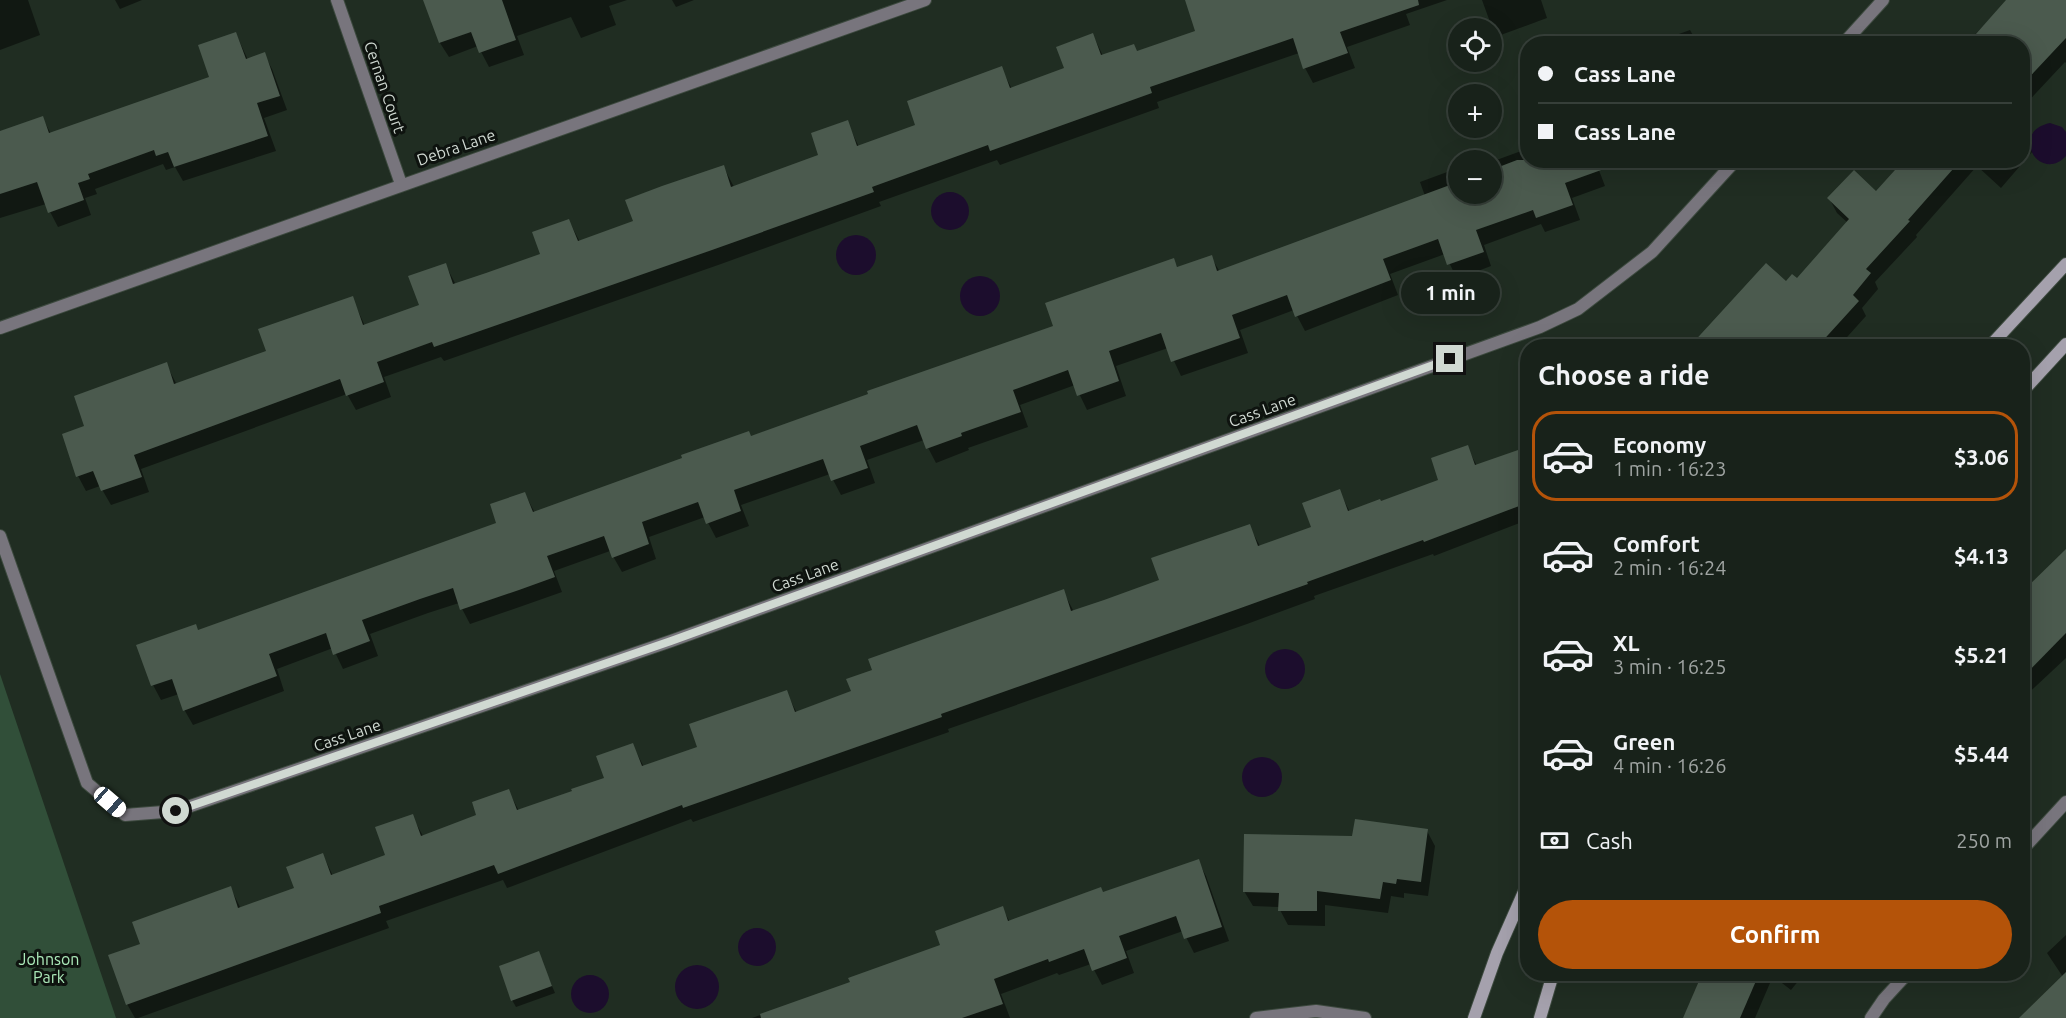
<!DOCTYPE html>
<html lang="en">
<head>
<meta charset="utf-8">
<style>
	body { margin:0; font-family:Ubuntu,sans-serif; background:#252f27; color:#f1f3f6; height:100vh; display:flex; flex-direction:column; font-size:22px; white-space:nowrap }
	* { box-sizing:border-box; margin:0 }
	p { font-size:20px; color:#9fa4a2 }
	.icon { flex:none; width:33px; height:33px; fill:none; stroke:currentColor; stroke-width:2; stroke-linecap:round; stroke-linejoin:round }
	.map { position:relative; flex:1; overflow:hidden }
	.details { position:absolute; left:1520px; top:339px; width:510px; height:642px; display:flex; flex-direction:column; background:#18221a; border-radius:24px; box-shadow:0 6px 24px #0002,0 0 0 2px #363f39 }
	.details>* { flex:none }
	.top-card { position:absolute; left:1520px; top:36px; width:510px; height:132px; border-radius:24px; box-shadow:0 6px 24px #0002,0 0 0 2px #363f39; display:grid; align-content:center; height:132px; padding:0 18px; background:#18221a }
	.controls { position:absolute; left:1448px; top:18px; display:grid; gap:12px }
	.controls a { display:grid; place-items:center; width:54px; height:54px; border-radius:50%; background:#18221a; box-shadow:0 6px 24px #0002,0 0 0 2px #363f39; font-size:30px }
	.end { position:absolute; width:27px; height:27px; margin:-14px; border:8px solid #d0d9d2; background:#111; box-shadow:0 0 0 3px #111 }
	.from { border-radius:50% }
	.bubble { position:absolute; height:42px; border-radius:21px; background:#18221a; box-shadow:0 6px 24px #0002,0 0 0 2px #363f39; font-size:20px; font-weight:700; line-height:42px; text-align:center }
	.car { position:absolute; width:18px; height:36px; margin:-18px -9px; border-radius:8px; box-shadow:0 0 4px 2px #0007; background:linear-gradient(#fff 24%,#345 0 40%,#fff 0 76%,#345 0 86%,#fff 0) }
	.top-card b { display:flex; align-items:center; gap:21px; height:57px; font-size:22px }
	.top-card b+b { border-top:2px solid #363f39 }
	.top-card i { width:15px; height:15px; background:#f1f3f6 }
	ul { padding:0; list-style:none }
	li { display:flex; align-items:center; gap:18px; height:90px; margin:0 12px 9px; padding:0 6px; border:3px solid transparent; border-radius:24px }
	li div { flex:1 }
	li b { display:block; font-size:22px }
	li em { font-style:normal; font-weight:700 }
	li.active { border-color:#b45309 }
	li>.icon { width:54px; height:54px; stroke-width:1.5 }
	h2 { padding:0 18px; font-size:27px; line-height:72px }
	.pay { display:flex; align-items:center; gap:15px; height:66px; padding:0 18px; font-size:22px }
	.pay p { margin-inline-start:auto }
	.button { display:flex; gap:12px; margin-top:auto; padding:12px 18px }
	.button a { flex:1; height:69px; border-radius:36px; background:#b45309; color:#fff; font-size:24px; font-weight:700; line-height:69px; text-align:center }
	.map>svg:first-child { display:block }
</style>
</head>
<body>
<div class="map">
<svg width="2066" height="1018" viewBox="0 0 2066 1018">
	<rect width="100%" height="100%" fill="#202d22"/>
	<polygon fill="#314f39" points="0,674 116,1018 0,1018"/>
	<g fill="#1c0d2d">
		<path d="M2050,123L2062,127L2066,132V156C2040,184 2008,132 2050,123Z"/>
		<circle cx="950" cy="211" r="19"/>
		<circle cx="856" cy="255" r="20"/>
		<circle cx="980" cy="296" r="20"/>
		<circle cx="1285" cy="669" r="20"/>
		<circle cx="1262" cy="777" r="20"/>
		<circle cx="757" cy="947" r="19"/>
		<circle cx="697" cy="987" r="22"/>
		<circle cx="590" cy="994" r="19"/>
	</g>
	<g fill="#0007">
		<polygon points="0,0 28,0 40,35 0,50"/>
		<polygon points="115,0 142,0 120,9"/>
		<polygon points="427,0 627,0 609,6 616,25 581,38 571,17 517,36 524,55 489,67 478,46 449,57 440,43 425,1"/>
		<polygon points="672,0 694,0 676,7"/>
		<polygon points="1190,0 1447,0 1406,14 1410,25 1347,47 1355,68 1313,83 1305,68 1299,53 1157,102 1159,108 1000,165 997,160 879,202 881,206 721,264 444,361 441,357 384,377 391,397 356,410 347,394 141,469 149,492 111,505 100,486 86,491 78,476 86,427 166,364 177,385 268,352 352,298 365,326 420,306 445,264 456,285 542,255 569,221 580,242 635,222 723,166 734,187 820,156 847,122 859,147 917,126 1001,68 1012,89 1066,69 1093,35 1103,56 1137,52 1197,32"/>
		<polygon points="1482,0 1541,0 1547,18 1498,36 1490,22"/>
		<polygon points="2008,0 2066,0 2066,63 2065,62 2022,108 2022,44 1966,44"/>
		<polygon points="1690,30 1698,44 1651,44"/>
		<polygon points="236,34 248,60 264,54 272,69 287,110 264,118 276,151 183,181 175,167 166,170 163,164 95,189 97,194 85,198 91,215 58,227 46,204 0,218 0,132 42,117 51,134 211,78"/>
		<polygon points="2022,137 2032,152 2001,188 1977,166 1916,235 1917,237 1875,282 1878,289 1862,308 1866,316 1839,346 1703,346 1698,339 1786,283 1797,280 1848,223 1837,213 1829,198 1876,193 1906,160 2022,160"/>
		<polygon points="1527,149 1527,160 1595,160 1605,186 1572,198 1580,220 1545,232 1541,224 1484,245 1491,266 1457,279 1445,254 1390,274 1398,295 1305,331 1294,310 1240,330 1248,353 1181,376 1168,348 1116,366 1126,396 1087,410 1075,385 1020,405 1028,427 968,448 969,450 936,463 924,440 867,460 875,483 841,495 830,474 741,505 749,526 716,538 705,517 649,537 656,559 622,572 610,551 554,571 562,592 528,604 470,624 459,603 428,613 370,634 378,656 343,669 333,648 277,669 284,691 193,725 185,711 179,694 161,700 153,685 199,631 498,523 525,494 535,513 751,438 1055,327 1173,260 1178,268 1211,257 1220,272 1425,196 1420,182 1458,168 1458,194 1491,194 1491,162"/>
		<polygon points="1467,447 1477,466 1527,448 1527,520 1434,556 1433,554 1314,596 1315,599 1247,624 948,729 949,732 693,822 691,819 507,888 503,880 386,921 389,928 138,1018 135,1018 127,1004 142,945 230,887 241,909 295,889 323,855 333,876 387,856 412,816 423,836 478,816 508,790 519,811 606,779 632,744 644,767 699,748 786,692 797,713 852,692 1063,591 1074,612 1161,581 1249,526 1260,546 1313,528 1339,491 1350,512 1440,481"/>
		<polygon points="2066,551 2066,658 2022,699 2022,595"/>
		<polygon points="1427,831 1435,846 1428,896 1404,893 1404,898 1391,896 1388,913 1325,905 1325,926 1288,925 1280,910 1280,907 1253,906 1244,891 1354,838"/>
		<polygon points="1198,861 1206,876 1229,941 1194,953 1183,931 1126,951 1134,973 1102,985 1091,964 1059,975 1057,973 1001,994 1010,1018 752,1018 852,983 942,946 1002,908 1010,922 1103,894"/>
		<polygon points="2066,935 2066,1018 2021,1018 2063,977 2047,953"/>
		<polygon points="538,953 555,993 516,1007 512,1000"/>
		<polygon points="1703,974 1804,974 1791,990 1773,976 1755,1018 1685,1018"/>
	</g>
	<g fill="#4b5a4e">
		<polygon points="423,0 502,0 516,40 479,53 471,32 439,43"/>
		<polygon points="1185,0 1418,0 1419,5 1340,32 1348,53 1303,69 1293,38 1150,87 1152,93 990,151 988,145 872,187 874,192 712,250 434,347 432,342 377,362 384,382 346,396 340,379 134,455 142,477 101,491 93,471 76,477 62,434 84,426 74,396 167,362 174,384 266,351 258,329 353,296 363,325 419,305 408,276 446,263 453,284 486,273 540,254 532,232 569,219 578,241 633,221 625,200 662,186 724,165 731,187 818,155 811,133 848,120 857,146 915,125 907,101 1002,66 1010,88 1064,68 1056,47 1093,33 1101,55 1134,44 1137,51 1195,31"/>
		<polygon points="2006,0 2066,0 2066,38 2022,85 2022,44 1967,44"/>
		<polygon points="236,32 246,59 265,52 280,96 257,103 268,136 174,167 168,152 156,156 154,150 88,174 90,179 78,183 84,200 48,213 37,182 0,194 0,131 43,116 49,133 209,77 198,45"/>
		<polygon points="1517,160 1617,160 1618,164 1565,183 1573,205 1536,218 1533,210 1476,230 1484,252 1447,265 1438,239 1383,259 1391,280 1295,317 1287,295 1232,315 1240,338 1171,362 1161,333 1109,351 1119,381 1077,396 1068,370 1013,390 1021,412 961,433 962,436 926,449 917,425 860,446 868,468 831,481 823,459 734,490 741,511 706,524 698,502 642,522 649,544 612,558 604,536 547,556 555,577 519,590 460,610 453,588 420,599 362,620 370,641 333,655 326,633 269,654 277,676 183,711 172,679 151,686 136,645 196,624 198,630 496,523 490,504 525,492 533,512 682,458 681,455 749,431 751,436 868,394 867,391 1053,326 1045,303 1174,258 1177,267 1212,255 1217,271 1458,182 1458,194 1491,194 1491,170"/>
		<polygon points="1904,160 1961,160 1908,220 1910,221 1866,269 1871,273 1853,295 1859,301 1818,346 1690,346 1766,263 1786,281 1792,274 1797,278 1849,219 1827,198 1854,170 1876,191"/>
		<polygon points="1468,445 1475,465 1527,447 1527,503 1424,542 1423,540 1307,582 1308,584 1238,609 941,714 942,717 683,808 682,805 498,874 494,865 379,906 381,913 126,1005 108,955 140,944 132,922 231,886 238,908 294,888 286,867 323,853 331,875 385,855 375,827 413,814 421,836 476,815 472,802 509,789 517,810 572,791 571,789 604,778 596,756 633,743 642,766 697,747 689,724 787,690 795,712 851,691 846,679 872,670 868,659 1064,589 1071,611 1104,600 1159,580 1151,558 1250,524 1258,546 1311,527 1302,503 1340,489 1348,511 1380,499 1381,501 1438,480 1431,458"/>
		<polygon points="2066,549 2066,633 2022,678 2022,592"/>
		<polygon points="1355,819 1428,829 1421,882 1397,879 1396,884 1383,882 1380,899 1317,891 1317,911 1278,911 1279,893 1243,892 1244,834 1352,836"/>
		<polygon points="1199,859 1222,927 1184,939 1176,916 1119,936 1127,958 1092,971 1084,949 1049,962 1048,959 994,979 1003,1004 962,1018 761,1018 760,1014 850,982 848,978 940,945 935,931 1003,906 1008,921 1101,887 1103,892"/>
		<polygon points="539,951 552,986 511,1001 499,966"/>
		<polygon points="2066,972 2066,1018 2019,1018"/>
		<polygon points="1702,974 1759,974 1740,1018 1683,1018"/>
	</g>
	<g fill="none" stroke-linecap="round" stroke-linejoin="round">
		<g stroke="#3c493e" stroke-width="14">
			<g id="street">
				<polyline points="337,0 401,184"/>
				<polyline points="1843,44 1883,0"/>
				<polyline points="0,328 925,0"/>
				<polyline points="0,536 87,783 125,815 176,811 671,641 1540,327 1578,309 1652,252 1736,160"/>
				<polyline points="2022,850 2066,802"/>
				<polyline points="1256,1018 1316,1011 1365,1018"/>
				<polyline points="1871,1018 1884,999 1907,974"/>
			</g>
		</g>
		<g stroke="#3c493e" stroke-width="14">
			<g id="secondary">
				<polyline points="1990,346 2066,264"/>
				<polyline points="2022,392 2066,344"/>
				<polyline points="1474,1018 1497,953 1527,885"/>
				<polyline points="1540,1018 1553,974"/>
			</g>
		</g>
		<use href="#street" stroke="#78757d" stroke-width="12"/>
		<use href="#secondary" stroke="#a5a1ad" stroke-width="12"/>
	</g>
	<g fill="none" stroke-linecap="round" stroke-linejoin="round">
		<polyline stroke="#d0d9d2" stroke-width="8" points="176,811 671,641 1450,359"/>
	</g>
	<g text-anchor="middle" stroke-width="6" stroke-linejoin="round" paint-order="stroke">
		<g font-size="16" fill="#d0d9d2" stroke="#0e130f">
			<text transform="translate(385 87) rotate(71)" y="6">Cernan Court</text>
			<text transform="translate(456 147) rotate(-19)" y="6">Debra Lane</text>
			<text transform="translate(1262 410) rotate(-20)" y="6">Cass Lane</text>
			<text transform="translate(805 575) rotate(-20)" y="6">Cass Lane</text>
			<text transform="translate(347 735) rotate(-19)" y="6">Cass Lane</text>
		</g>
		<g font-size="16" fill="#aceaba" stroke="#0e130f">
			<text x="49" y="965">Johnson<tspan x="49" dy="18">Park</tspan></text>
		</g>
	</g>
</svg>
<div class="controls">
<a><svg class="icon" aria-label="locate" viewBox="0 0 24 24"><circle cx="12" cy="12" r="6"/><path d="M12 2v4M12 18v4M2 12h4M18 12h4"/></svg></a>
<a>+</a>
<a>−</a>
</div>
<i class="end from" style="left:176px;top:811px"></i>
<i class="end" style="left:1450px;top:359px"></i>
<div class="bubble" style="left:1401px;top:272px;width:99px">1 min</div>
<i class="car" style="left:110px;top:802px;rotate:131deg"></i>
<div class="top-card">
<b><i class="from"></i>Cass Lane</b>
<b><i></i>Cass Lane</b>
</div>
<section class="details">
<h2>Choose a ride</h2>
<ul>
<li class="active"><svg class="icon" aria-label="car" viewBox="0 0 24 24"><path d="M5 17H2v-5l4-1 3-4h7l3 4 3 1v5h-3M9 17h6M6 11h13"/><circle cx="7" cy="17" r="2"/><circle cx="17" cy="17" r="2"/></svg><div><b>Economy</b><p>1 min · 16:23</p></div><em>$3.06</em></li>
<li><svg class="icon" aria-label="car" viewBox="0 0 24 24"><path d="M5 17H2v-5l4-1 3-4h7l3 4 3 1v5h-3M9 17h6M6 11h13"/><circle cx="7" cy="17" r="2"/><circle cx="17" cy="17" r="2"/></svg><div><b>Comfort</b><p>2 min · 16:24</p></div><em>$4.13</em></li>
<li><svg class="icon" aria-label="car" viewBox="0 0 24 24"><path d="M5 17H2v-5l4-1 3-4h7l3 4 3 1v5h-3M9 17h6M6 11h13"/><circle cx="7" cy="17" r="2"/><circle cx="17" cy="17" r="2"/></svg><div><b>XL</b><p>3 min · 16:25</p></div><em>$5.21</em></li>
<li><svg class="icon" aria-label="car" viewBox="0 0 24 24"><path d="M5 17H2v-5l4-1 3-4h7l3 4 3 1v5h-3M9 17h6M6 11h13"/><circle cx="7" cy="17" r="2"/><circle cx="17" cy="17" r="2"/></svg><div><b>Green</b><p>4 min · 16:26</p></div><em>$5.44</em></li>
</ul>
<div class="pay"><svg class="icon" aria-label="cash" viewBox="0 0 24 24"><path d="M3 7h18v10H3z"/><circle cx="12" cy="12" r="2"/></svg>Cash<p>250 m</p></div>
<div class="button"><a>Confirm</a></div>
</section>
</div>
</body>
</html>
